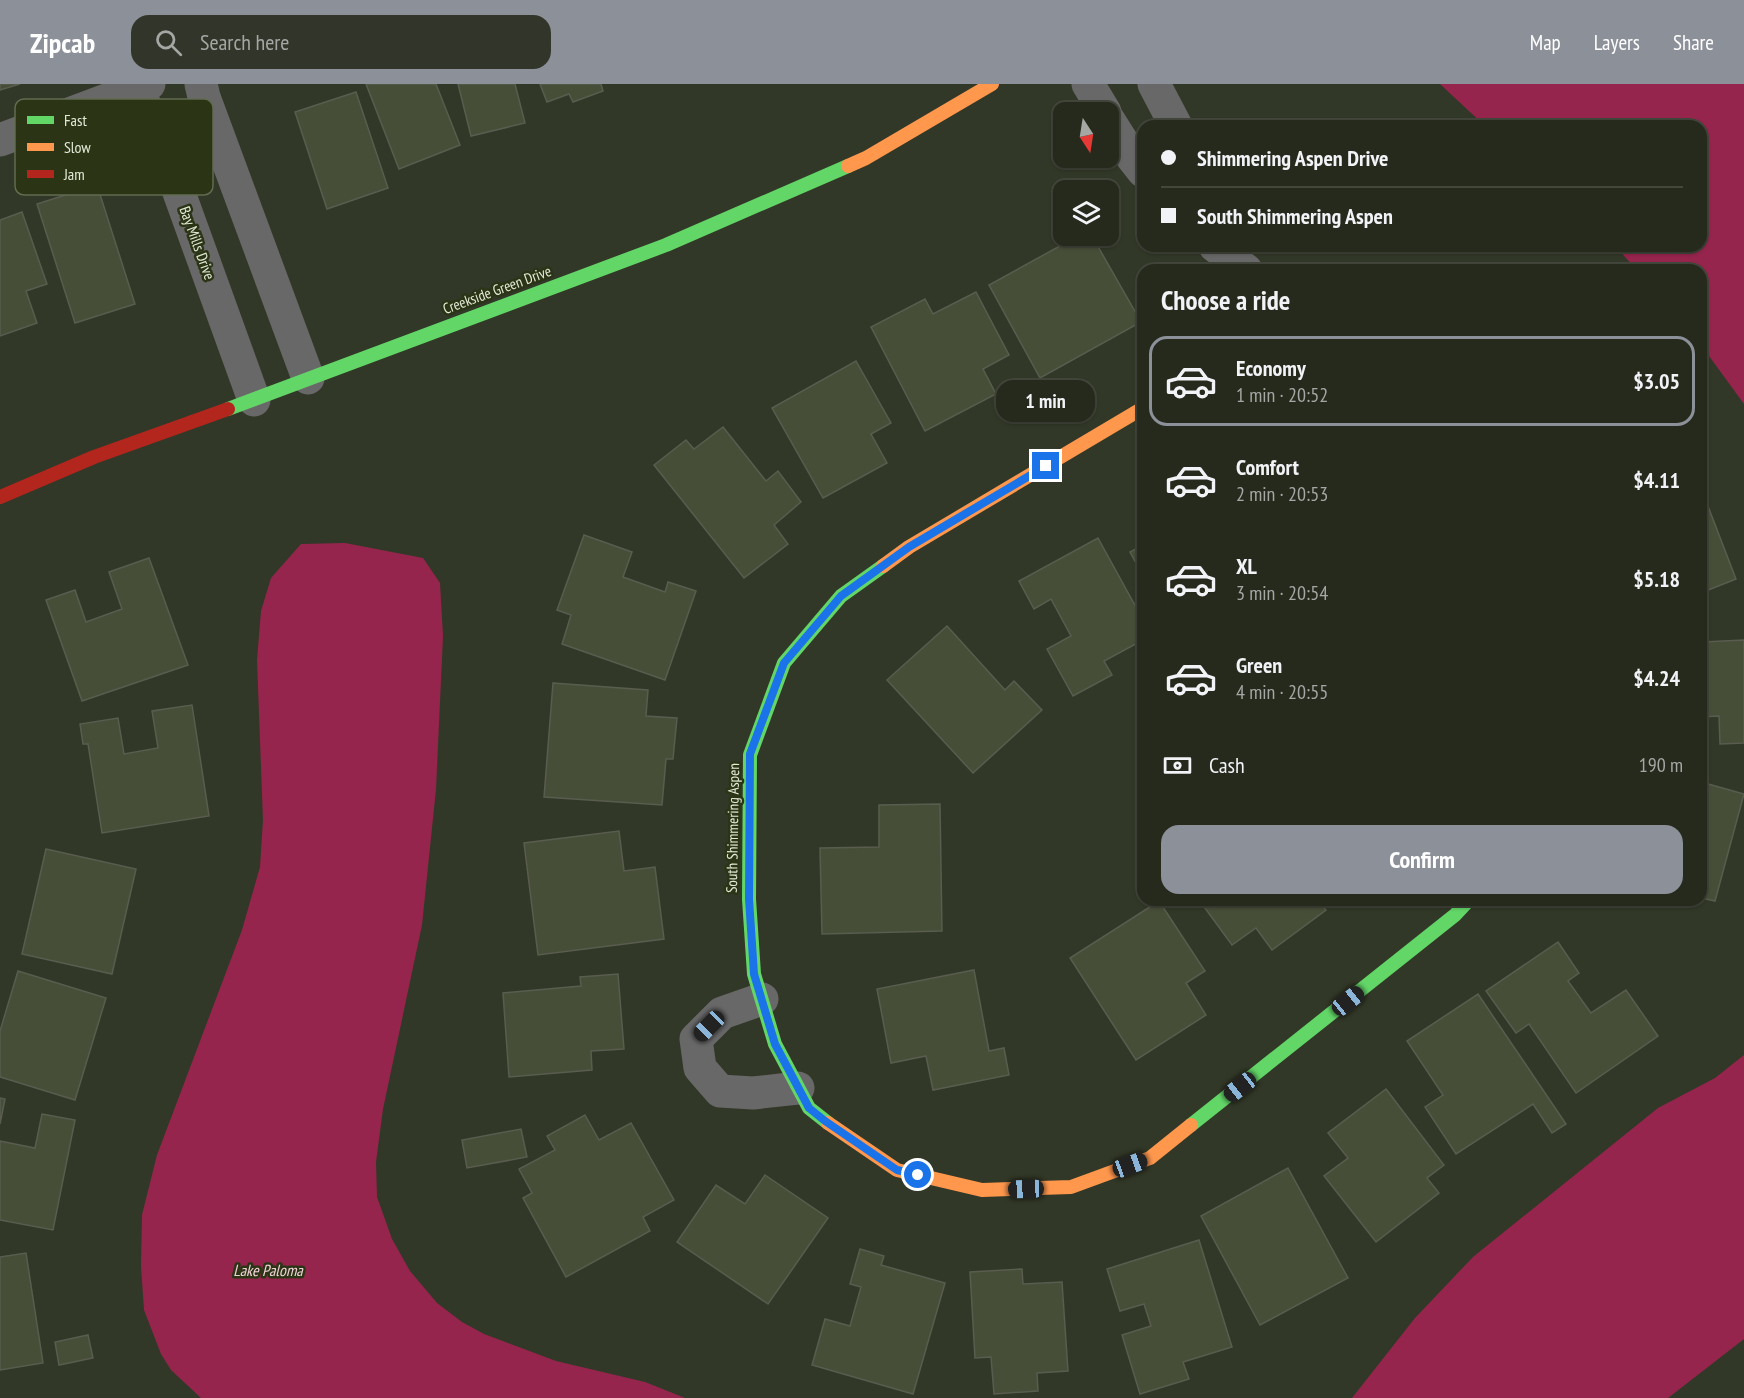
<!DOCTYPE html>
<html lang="en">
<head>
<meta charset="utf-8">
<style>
	body { margin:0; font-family:"PT Sans Narrow",sans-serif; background:#32362a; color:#f1f3f6; height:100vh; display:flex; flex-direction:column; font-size:22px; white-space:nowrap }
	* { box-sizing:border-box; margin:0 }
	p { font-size:20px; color:#a4a7a4 }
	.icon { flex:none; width:33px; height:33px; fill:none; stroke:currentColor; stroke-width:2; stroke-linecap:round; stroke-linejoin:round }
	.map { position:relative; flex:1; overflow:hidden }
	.details { position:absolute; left:1137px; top:180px; width:570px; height:642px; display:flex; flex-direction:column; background:#262a1d; border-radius:18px; box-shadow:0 2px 4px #0004,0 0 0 2px #42463b }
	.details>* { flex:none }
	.hud { position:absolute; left:1137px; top:36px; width:570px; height:132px; border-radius:18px; box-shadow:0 2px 4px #0004,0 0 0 2px #42463b; display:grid; align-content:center; height:132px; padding:0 24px; background:#262a1d }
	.needle { width:39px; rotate:168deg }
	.controls { position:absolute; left:1053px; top:18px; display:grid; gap:12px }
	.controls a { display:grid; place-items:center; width:66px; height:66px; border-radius:12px; background:#262a1d; box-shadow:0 2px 4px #0004,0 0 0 2px #42463b; font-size:30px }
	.end { position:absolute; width:27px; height:27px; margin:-14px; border:8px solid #1a73e8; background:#fff; box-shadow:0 0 0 3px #fff }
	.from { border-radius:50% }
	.bubble { position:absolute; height:42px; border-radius:18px; background:#262a1d; box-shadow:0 2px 4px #0004,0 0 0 2px #42463b; font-size:20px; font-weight:600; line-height:42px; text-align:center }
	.car { position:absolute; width:18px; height:36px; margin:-18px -9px; border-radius:8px; box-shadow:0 0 4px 2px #0007; background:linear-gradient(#222 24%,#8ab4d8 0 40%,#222 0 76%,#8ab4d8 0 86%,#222 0) }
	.hud b { display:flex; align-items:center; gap:21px; height:57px; font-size:22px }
	.hud b+b { border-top:2px solid #42463b }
	.hud i { width:15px; height:15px; background:#f1f3f6 }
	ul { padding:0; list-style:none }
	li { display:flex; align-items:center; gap:18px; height:90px; margin:0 12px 9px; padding:0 12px; border:3px solid transparent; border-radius:18px }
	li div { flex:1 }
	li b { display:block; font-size:22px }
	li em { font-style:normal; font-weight:600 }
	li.on { border-color:#8c9099 }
	li>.icon { width:54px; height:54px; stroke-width:1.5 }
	h2 { padding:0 24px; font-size:27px; line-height:72px }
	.pay { display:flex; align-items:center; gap:15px; height:66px; padding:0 24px; font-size:22px }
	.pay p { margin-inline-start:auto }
	.primary-button { display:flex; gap:12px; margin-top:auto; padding:12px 24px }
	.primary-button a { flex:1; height:69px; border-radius:18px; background:#8c9099; color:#fff; font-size:24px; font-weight:600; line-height:69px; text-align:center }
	header { display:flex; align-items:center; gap:36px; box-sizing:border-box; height:84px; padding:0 30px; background:#8c9099; color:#fff }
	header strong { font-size:28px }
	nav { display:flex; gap:33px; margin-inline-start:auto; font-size:21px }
	.search { width:420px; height:54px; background:#32362a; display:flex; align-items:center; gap:15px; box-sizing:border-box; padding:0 21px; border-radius:18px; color:#a4a7a4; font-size:22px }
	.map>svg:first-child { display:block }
</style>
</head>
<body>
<header>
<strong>Zipcab</strong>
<div class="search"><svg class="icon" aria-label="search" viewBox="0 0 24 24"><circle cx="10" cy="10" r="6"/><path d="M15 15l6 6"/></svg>Search here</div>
<nav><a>Map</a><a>Layers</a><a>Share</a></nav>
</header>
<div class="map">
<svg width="1744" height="1314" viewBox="0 0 1744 1314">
	<rect width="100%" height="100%" fill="#323827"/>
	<g fill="#96254d">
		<polygon points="1440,0 1744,0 1744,320 1701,261 1701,186 1637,186 1615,162 1701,162 1701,42 1485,42"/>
		<polygon points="345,459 423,474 440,499 443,552 436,705 422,841 383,1025 376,1078 377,1113 392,1155 410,1187 437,1219 462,1238 484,1250 556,1277 645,1298 685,1314 201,1314 171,1286 161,1270 144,1226 141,1182 142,1131 157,1071 242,846 260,783 263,736 257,576 261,527 271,494 301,460"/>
		<polygon points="1744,971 1744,1255 1668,1314 1352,1314 1415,1234 1473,1173 1658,1024 1715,994"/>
	</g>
	<g fill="#474e38" stroke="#585d4f" stroke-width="1.5">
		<polygon points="0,0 20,0 0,6"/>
		<polygon points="366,0 436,0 460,61 399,85"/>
		<polygon points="458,0 515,0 525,39 471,52"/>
		<polygon points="540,0 601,0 603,7 573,18 569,10 547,18"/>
		<polygon points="356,8 388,104 327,125 295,28"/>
		<polygon points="97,101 135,220 75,239 37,120"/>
		<polygon points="22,128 47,200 26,207 37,239 0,252 0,136"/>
		<polygon points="1078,152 1092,152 1141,238 1040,294 989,201"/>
		<polygon points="976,208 1009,271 983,285 996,310 925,347 871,243 925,215 933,230"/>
		<polygon points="856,277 891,339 871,350 887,379 823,414 772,324"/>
		<polygon points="723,343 766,397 778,387 801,418 774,441 788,460 744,494 654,381 686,356 694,365"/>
		<polygon points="1701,404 1736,495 1701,509"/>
		<polygon points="584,451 632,468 623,493 665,508 668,498 696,507 665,596 562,560 571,531 557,526"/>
		<polygon points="1098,454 1143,536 1143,556 1104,577 1112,591 1073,612 1047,565 1071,552 1051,515 1034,525 1019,497"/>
		<polygon points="1143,461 1143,492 1130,468"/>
		<polygon points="149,474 188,581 82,617 46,516 75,506 86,538 122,525 109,488"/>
		<polygon points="947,542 1005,606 1014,597 1042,626 973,689 887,596"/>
		<polygon points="1701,546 1702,558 1744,556 1744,659 1720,660 1719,632 1701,633"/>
		<polygon points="553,599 648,606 646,632 677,634 673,675 666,675 662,721 544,713"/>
		<polygon points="192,621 209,732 102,749 88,660 83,660 80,640 118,634 124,670 158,664 152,627"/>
		<polygon points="1701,698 1744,710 1715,817 1701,814"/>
		<polygon points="940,720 942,847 822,850 820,764 879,763 879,721"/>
		<polygon points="619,747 624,787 655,783 664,855 538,871 524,759"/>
		<polygon points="46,765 136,785 112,890 22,870"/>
		<polygon points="1199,816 1318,816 1326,826 1272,866 1256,844 1232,861"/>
		<polygon points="1159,817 1205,887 1186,899 1206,931 1136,976 1070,874"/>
		<polygon points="1558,858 1579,889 1568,897 1591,929 1626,906 1658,952 1576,1009 1529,940 1516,949 1486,907"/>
		<polygon points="974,886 989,967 1004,964 1009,991 933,1006 926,972 891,979 877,905"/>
		<polygon points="18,887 106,914 75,1016 0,993 0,947"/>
		<polygon points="618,890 624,965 591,967 592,986 509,993 503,909 581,902 580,893"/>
		<polygon points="1478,910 1566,1040 1552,1049 1533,1020 1456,1070 1425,1023 1443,1011 1407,957"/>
		<polygon points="1386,1005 1444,1081 1427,1094 1439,1109 1376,1158 1324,1092 1348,1074 1328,1049"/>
		<polygon points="0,1014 5,1015 0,1040"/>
		<polygon points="42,1030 75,1036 53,1146 0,1136 0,1057 35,1064"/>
		<polygon points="585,1031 599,1056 631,1039 674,1116 643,1133 650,1147 566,1193 523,1114 532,1109 519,1085 555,1066 547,1052"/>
		<polygon points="521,1045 527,1073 467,1084 462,1056"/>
		<polygon points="1288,1084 1348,1194 1260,1241 1201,1132"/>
		<polygon points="765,1091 828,1134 768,1220 677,1158 716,1101 745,1120"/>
		<polygon points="1199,1156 1232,1263 1183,1278 1189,1295 1140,1310 1122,1251 1151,1242 1144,1220 1120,1227 1107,1185"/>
		<polygon points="860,1165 884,1172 881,1181 945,1199 913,1310 812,1281 825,1235 850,1242 861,1203 850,1200"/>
		<polygon points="26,1169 43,1279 0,1286 0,1173"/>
		<polygon points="1022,1185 1023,1200 1062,1198 1068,1287 1037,1289 1038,1307 994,1310 991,1273 975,1274 970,1188"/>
		<polygon points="88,1251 93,1274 59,1281 55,1258"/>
	</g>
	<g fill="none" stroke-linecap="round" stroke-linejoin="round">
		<g stroke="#686868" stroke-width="33">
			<polyline points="132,0 151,31 254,316"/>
			<polyline points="201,0 204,13 308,294"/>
			<polyline points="1088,0 1105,28"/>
			<polyline points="1154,0 1176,42"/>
			<polyline points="1108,35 1132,73 1143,87"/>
			<polyline points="0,56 149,0"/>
			<polyline points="1215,162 1246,186"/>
			<polyline points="762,915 722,929 696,955 700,984 720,1007 753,1009 798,1004"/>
		</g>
		<g stroke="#63d668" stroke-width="14">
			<polyline points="228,325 666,161 848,82"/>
			<polyline points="828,1039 809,1024 775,960 754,890 749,815 750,671 784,579 841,512 883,482"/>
			<polyline points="1191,1041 1455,831 1469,816"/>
		</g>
		<g stroke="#ff974d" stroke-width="14">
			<polyline points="848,82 866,74 992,0"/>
			<polyline points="883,482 909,463 1143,324"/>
			<polyline points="828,1039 897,1086 982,1106 1071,1103 1150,1074 1191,1041"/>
		</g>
		<polyline stroke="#b3261e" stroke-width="14" points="0,413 94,373 228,325"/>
	</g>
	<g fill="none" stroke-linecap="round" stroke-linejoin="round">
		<polyline stroke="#1a73e8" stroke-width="8" points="918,1091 897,1086 825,1037 809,1024 775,960 754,890 749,815 750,670 784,579 841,512 909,463 1046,382"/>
	</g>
	<g text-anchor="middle" stroke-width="5" stroke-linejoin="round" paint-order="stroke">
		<g font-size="15" fill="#e3ead7" stroke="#2b3516">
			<text transform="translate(197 159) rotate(70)" y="5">Bay Mills Drive</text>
			<text transform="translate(497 206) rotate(-20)" y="5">Creekside Green Drive</text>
			<text transform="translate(733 744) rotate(-89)" y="5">South Shimmering Aspen</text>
		</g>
		<g font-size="16" font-style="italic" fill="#f3d2d9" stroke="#2b3516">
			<text x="268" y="1192">Lake Paloma</text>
		</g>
	</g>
	<rect x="15" y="15" width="198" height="96" rx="9" fill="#2b3516" stroke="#626b50" stroke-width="1.5"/>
	<rect x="27" y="32" width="27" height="8" fill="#63d668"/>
	<rect x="27" y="59" width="27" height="8" fill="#ff974d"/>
	<rect x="27" y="86" width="27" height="8" fill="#b3261e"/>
	<g font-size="16" fill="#e3ead7">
		<text x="64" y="42">Fast</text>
		<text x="64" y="69">Slow</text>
		<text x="64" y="96">Jam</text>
	</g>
</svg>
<div class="controls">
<a><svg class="needle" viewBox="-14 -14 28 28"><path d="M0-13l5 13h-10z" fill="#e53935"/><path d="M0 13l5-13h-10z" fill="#a4a7a4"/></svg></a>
<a><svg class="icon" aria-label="layers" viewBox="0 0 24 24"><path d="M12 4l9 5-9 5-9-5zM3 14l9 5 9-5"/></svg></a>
</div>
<i class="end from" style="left:918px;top:1091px"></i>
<i class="end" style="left:1046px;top:382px"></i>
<div class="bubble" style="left:996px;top:296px;width:99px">1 min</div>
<i class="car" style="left:1348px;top:917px;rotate:51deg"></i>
<i class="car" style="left:709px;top:942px;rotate:225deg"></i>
<i class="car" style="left:1240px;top:1003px;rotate:232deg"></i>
<i class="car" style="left:1130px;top:1081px;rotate:70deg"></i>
<i class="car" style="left:1026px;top:1105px;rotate:268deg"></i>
<div class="hud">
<b><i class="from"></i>Shimmering Aspen Drive</b>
<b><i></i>South Shimmering Aspen</b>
</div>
<section class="details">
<h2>Choose a ride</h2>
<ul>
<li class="on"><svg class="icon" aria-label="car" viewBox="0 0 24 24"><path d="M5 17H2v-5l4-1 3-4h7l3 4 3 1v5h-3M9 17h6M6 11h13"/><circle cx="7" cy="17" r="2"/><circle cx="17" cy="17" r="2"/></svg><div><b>Economy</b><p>1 min · 20:52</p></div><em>$3.05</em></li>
<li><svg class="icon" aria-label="car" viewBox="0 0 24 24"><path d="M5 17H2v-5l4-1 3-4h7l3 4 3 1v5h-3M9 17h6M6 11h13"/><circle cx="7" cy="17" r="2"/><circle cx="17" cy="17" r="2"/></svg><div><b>Comfort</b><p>2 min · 20:53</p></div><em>$4.11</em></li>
<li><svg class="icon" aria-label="car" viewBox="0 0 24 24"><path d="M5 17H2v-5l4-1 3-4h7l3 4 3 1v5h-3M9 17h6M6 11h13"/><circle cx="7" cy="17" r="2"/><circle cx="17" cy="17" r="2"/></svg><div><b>XL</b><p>3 min · 20:54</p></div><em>$5.18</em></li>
<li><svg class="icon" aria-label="car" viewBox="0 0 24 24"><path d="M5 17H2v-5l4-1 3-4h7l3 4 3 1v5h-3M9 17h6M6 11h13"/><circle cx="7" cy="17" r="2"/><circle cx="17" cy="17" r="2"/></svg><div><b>Green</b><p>4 min · 20:55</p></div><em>$4.24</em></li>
</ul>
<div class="pay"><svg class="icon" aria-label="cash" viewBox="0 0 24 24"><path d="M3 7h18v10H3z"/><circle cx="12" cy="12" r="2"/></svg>Cash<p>190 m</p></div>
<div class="primary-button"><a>Confirm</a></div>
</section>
</div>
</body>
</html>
